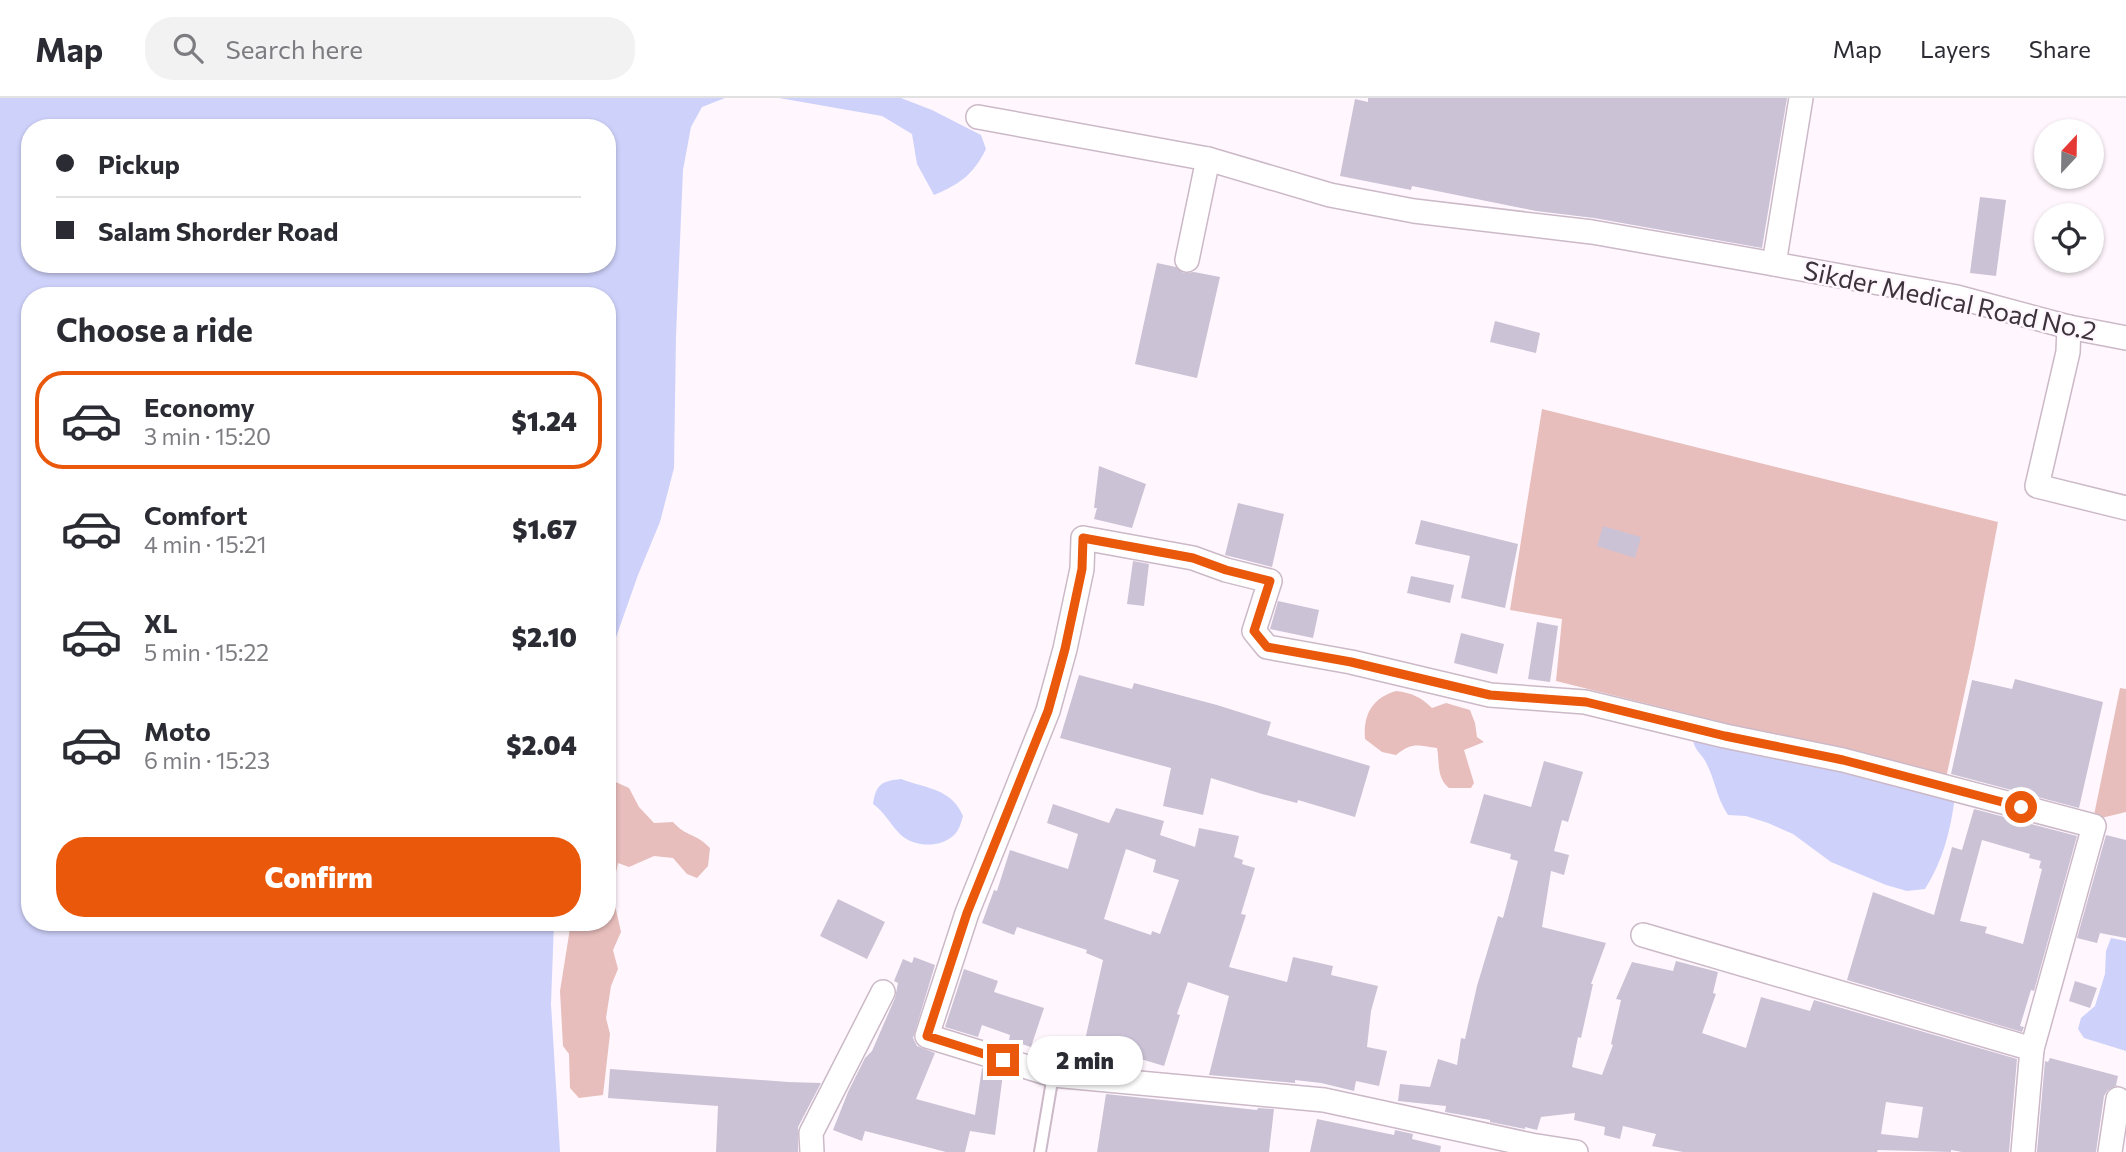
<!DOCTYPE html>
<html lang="en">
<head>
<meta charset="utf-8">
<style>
	body { margin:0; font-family:Commissioner,sans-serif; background:#f2f2f3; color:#2b2b33; height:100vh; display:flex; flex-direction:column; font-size:26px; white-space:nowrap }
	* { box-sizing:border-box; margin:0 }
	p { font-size:23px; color:#7c7c81 }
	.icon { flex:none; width:38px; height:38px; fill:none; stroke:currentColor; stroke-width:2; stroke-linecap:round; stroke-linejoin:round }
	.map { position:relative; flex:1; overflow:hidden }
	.sheet { position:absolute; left:21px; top:189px; width:595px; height:644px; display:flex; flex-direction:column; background:#fff; border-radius:28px; box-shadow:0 2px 5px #0004 }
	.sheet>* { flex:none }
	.hud { position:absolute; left:21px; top:21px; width:595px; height:154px; border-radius:28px; box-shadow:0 2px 5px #0004; display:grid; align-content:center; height:154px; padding:0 35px; background:#fff }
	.needle { width:46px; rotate:22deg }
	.fabs { position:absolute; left:2034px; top:21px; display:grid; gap:14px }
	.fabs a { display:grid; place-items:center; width:70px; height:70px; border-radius:50%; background:#fff; box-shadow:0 2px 5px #0004; font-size:35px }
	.end { position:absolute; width:32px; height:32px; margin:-16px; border:9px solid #ea580c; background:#fff; box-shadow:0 0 0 4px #fff }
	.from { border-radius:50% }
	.bubble { position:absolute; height:49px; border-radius:24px; background:#fff; box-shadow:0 2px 5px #0004; font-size:23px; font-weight:800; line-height:49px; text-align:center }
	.hud b { display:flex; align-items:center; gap:24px; height:66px; font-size:26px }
	.hud b+b { border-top:2px solid #e1e1e2 }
	.hud i { width:18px; height:18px; background:#2b2b33 }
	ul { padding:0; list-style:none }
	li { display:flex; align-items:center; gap:21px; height:98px; margin:0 14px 10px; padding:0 21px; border:4px solid transparent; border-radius:28px }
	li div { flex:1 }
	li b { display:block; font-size:26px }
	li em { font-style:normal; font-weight:800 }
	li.active { border-color:#ea580c }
	li>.icon { width:63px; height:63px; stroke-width:1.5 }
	h2 { padding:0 35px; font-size:32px; line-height:84px }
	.button { display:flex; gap:14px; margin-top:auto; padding:14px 35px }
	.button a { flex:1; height:80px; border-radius:28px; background:#ea580c; color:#fff; font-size:28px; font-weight:800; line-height:80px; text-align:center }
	header { display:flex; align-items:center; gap:42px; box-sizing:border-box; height:98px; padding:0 35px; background:#fff; border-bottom:2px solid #e1e1e2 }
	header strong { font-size:33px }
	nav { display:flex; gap:38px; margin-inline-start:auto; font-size:24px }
	.search { width:490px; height:63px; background:#f2f2f3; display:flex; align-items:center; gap:18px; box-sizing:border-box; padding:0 24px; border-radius:28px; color:#7c7c81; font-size:26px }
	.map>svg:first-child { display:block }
</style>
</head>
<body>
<header>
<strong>Map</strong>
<div class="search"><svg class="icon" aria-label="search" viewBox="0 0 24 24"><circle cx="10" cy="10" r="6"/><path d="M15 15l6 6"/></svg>Search here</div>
<nav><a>Map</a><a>Layers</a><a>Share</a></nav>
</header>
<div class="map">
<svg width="2126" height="1054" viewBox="0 0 2126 1054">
	<rect width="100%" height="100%" fill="#fff7fd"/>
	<g fill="#e8bebc">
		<polygon points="1542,311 1998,424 1974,551 1946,680 1556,583 1562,521 1510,512"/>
		<polygon points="2120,590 2126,591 2126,714 2093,722"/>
		<path d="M1396,593C1412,595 1421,599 1432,610L1446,605L1470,612L1475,625L1477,639L1484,644L1464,652L1474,685L1471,690H1449C1436,679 1440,665 1437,650C1417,647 1412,644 1396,657L1382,654L1365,641C1363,617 1372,600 1396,593Z"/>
		<path d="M609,681L629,690L639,709L654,725L673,724C686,739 696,735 710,750L708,768L697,780L687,776L673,760L654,758L629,769L618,765L612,794L621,834L613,852L618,871L611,888L606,920L610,936L603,997L579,1000L570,990L569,956L563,948L560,893L571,824H607V682Z"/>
	</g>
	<g fill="#ced1fa" fill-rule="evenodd">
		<path d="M0,0H725L702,9L691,29L683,72L676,238L674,370L660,424L638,477L607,565V198H30V824H554L551,906L560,1054H0ZM30,30H607V166H30Z"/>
		<path d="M779,0H901L932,12L981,37L986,51C973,77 960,86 934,97L917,66L912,36L882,18Z"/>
		<path d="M1701,640L1955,698C1951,731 1943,763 1925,791L1907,793L1886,787L1831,764L1793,736L1768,725L1746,718L1728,717C1715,697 1715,679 1704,661C1699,654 1694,650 1693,642Z"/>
		<path d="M901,681C927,691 951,690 963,718C961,725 959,733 953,738C938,751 911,749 898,734C889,724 884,714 873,706C876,686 882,683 901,681Z"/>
		<polygon points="2111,840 2126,843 2126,953 2084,940 2078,931 2081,920 2095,908 2105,876 2106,853"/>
	</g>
	<g fill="#cbc2d6" fill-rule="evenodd">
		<polygon points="1368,0 1787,0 1762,150 1594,120 1536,113 1412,88 1411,92 1340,78 1355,1 1368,4"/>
		<polygon points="1980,99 2006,102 1996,178 1970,175"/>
		<polygon points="1157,165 1176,169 1184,175 1194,174 1220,179 1197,280 1135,266"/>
		<polygon points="1495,223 1540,235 1536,255 1490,244"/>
		<polygon points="1099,368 1146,386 1132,430 1094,421 1097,410 1094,410"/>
		<polygon points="1238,405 1284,416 1272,469 1225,457"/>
		<polygon points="1421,422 1518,446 1505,510 1461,500 1470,458 1415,446"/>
		<polygon points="1603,428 1641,439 1635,460 1597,448"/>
		<polygon points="1133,463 1149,466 1144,508 1127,506"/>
		<polygon points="1411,478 1454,487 1450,505 1407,495"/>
		<polygon points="1278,503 1319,512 1313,540 1270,531"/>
		<polygon points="1537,524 1558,528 1550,584 1528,581"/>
		<polygon points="1461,535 1504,546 1497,576 1454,565"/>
		<polygon points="1079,577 1132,591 1134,585 1217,607 1271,624 1267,637 1370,668 1355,719 1298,702 1297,705 1262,696 1211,680 1203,717 1163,708 1171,670 1060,640"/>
		<polygon points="2015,581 2103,604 2079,710 1951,676 1972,582 2012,591"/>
		<path d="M1544,663L1583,674L1568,724L1562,722L1554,753L1569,757L1564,777L1551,773L1542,829L1606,845L1591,886H1593L1581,940L1578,939L1572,969L1602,977L1613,947L1611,946L1621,902L1616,901L1632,864L1673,873L1676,863L1718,874L1713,895L1716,896L1702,935L1746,950L1761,899L1810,913L1814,902L2017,961L2009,1054H1962L1951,1052V1054L1878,1052L1877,1054H1683L1652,1048L1656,1036L1623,1028L1620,1041L1604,1037L1605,1029L1574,1022L1575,1015L1541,1019L1537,1032L1525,1029V1031L1490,1024V1022L1445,1014L1446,1008L1398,1003L1400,986L1430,989L1438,961L1457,967L1461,940L1465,941L1477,888L1498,818L1503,820L1518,763L1510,761L1511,756L1470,745L1484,696L1531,709ZM1886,1004L1923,1009L1918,1040L1881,1036Z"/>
		<path d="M1053,706L1109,725L1116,710L1164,723L1160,737L1195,749L1199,730L1239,738L1234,759L1243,762L1242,766L1255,770L1241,816L1246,817L1229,869L1287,884L1293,859L1333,868L1331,877L1378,888L1371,913L1367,949L1387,953L1379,988L1356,983L1354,993L1321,985L1295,982V985L1209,977L1229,898L1188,884L1177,916L1180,917L1164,968L1124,956L1123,961L1083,951L1103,862L1086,855L1087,852L1017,829L1014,837L982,825L994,792L997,793L1010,752L1068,771L1078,736L1047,725ZM1126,751L1156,762L1153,774L1179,782L1160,836L1152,833L1151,837L1104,821Z"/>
		<path d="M1974,711L2077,738L2034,893L2031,892L2020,928L2024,929L2022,934L1847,882L1873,794L1934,817L1952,749L1962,752ZM1982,742L2030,756L2029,760L2041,763L2039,770L2042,771L2023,846L1985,835L1987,829L1960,823Z"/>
		<polygon points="2106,737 2126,742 2126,840 2100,835 2097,845 2077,840"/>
		<polygon points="838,801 885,824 867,861 820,838"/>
		<polygon points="914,859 935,867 913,940 917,948 935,955 916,1001 975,1017 982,970 1003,976 995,1037 970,1033 965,1054 946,1054 865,1033 862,1043 833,1032 848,994 865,960 872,953 895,900 898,885 894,883 903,861 912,865"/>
		<polygon points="964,871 998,883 994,894 1044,910 1031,949 1009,942 1010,937 982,927 978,939 945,929"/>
		<polygon points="2075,883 2097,890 2090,910 2069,903"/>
		<polygon points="2050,960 2118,978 2116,987 2118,987 2108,992 2104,998 2096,1054 2037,1054 2045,963 2048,964"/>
		<polygon points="610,971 788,984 821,985 798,1029 798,1054 716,1054 718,1008 608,1000"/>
		<polygon points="1106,996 1257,1012 1258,1010 1274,1011 1269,1054 1097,1054"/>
		<polygon points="1317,1021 1394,1037 1395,1032 1413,1036 1412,1041 1441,1048 1440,1054 1310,1054"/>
	</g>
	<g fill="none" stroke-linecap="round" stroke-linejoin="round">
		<g stroke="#ccb9c8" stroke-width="14">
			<polyline id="lane" points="1040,1054 1053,977"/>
		</g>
		<g stroke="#ccb9c8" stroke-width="26">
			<g id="street">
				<polyline points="978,19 1208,61 1330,97 1414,113 1592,134 1774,166 1957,199 2069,229 2126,240"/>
				<polyline points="1187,162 1208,61"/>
				<polyline points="1774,166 1801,0"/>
				<polyline points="2069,229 2068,254 2037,388 2126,410"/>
				<polyline points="1643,837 2032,951"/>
				<polyline points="812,1054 811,1035 883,894"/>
				<polyline points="1576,1054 1531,1047 1324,1002 1053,977 927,938 967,815 1048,613 1065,551 1082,471 1083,440 1193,460 1226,472 1270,483 1254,533 1267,549 1351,564 1490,597 1585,604 1725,638 1843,662 2094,728 2032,951 2023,1054"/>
				<polyline points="2110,1054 2118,1001"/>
			</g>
		</g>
		<use href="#lane" stroke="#fff" stroke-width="10"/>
		<use href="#street" stroke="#fff" stroke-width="23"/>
	</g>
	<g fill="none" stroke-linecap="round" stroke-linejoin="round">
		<polyline stroke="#ea580c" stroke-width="9" points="1003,962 927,938 967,815 1048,613 1065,551 1082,471 1083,440 1193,460 1226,472 1270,483 1254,533 1267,549 1351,564 1490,597 1586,604 1725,638 1843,662 2021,709"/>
	</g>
	<g text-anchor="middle" stroke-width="5" stroke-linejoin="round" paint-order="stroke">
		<g font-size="26" fill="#3c343b" stroke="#fff7fd">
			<text transform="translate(1950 203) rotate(12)" y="9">Sikder Medical Road No.2</text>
		</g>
	</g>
</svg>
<div class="fabs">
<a><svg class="needle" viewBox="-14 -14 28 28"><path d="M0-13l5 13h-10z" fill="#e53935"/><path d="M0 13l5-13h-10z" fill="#7c7c81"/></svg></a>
<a><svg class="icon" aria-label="locate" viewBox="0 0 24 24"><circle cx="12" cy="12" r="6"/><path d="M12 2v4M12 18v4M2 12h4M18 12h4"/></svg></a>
</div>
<i class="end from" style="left:2021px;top:709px"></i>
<i class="end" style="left:1003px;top:962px"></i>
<div class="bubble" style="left:1027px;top:938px;width:116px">2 min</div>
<div class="hud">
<b><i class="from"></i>Pickup</b>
<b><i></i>Salam Shorder Road</b>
</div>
<section class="sheet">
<h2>Choose a ride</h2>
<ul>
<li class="active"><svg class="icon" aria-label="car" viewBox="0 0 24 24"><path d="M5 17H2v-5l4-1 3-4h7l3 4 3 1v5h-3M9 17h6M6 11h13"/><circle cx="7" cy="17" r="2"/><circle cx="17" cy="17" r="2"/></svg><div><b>Economy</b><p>3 min · 15:20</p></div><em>$1.24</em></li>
<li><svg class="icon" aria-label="car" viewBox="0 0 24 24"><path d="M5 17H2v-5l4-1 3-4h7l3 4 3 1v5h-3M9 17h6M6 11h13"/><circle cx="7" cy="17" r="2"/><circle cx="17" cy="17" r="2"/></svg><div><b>Comfort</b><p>4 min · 15:21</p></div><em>$1.67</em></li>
<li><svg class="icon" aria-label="car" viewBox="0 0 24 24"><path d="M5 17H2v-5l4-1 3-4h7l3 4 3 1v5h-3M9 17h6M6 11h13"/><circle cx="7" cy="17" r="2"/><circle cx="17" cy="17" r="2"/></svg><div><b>XL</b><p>5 min · 15:22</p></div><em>$2.10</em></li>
<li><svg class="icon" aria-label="car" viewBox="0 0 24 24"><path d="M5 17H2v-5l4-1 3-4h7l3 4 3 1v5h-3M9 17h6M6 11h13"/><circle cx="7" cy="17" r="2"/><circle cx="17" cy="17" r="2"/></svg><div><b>Moto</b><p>6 min · 15:23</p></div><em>$2.04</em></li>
</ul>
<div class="button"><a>Confirm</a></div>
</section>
</div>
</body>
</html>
